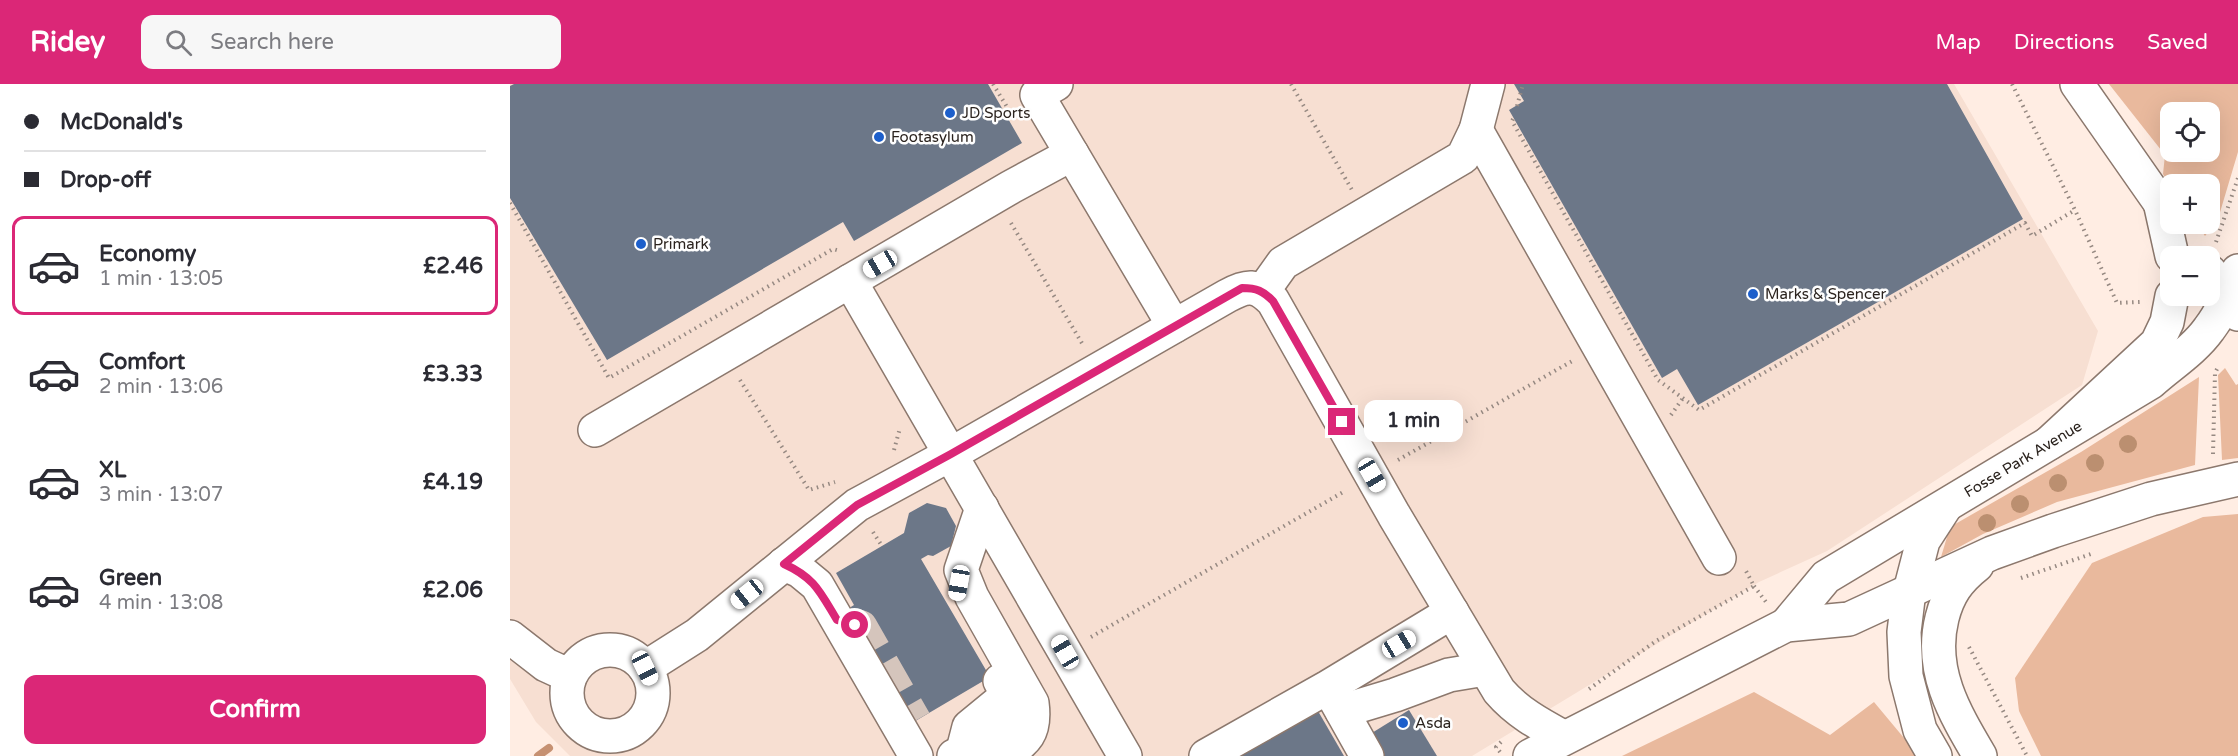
<!DOCTYPE html>
<html lang="en">
<head>
<meta charset="utf-8">
<style>
	body { margin:0; font-family:"Varela Round",sans-serif; background:#f7f7f7; color:#2b2b33; height:100vh; display:flex; flex-direction:column; font-size:22px; white-space:nowrap }
	* { box-sizing:border-box; margin:0 }
	p { font-size:20px; color:#7c7c81 }
	.icon { flex:none; width:33px; height:33px; fill:none; stroke:currentColor; stroke-width:2; stroke-linecap:round; stroke-linejoin:round }
	.map { position:relative; flex:1; overflow:hidden }
	.side { display:flex; flex-direction:column; background:#fff; width:510px }
	.side>* { flex:none }
	.hud { display:grid; align-content:center; height:132px; padding:0 24px; background:#fff }
	.buttons { position:absolute; left:1650px; top:18px; display:grid; gap:12px }
	.buttons a { display:grid; place-items:center; width:60px; height:60px; border-radius:12px; background:#fff; box-shadow:0 6px 24px #0002; font-size:30px }
	.end { position:absolute; width:27px; height:27px; margin:-14px; border:8px solid #db2777; background:#fff; box-shadow:0 0 0 3px #fff }
	.from { border-radius:50% }
	.bubble { position:absolute; height:42px; border-radius:12px; background:#fff; box-shadow:0 6px 24px #0002; font-size:20px; font-weight:800; line-height:42px; text-align:center }
	.car { position:absolute; width:18px; height:36px; margin:-18px -9px; border-radius:8px; box-shadow:0 0 4px 2px #0007; background:linear-gradient(#fff 24%,#345 0 40%,#fff 0 76%,#345 0 86%,#fff 0) }
	.hud b { display:flex; align-items:center; gap:21px; height:57px; font-size:22px }
	.hud b+b { border-top:2px solid #e1e1e2 }
	.hud i { width:15px; height:15px; background:#2b2b33 }
	ul { padding:0; list-style:none }
	li { display:flex; align-items:center; gap:18px; height:99px; margin:0 12px 9px; padding:0 12px; border:3px solid transparent; border-radius:12px }
	li div { flex:1 }
	li b { display:block; font-size:22px }
	li em { font-style:normal; font-weight:800 }
	li.selected { border-color:#db2777 }
	li>.icon { width:54px; height:54px; stroke-width:1.5 }
	.primary-button { display:flex; gap:12px; margin-top:auto; padding:12px 24px }
	.primary-button a { flex:1; height:69px; border-radius:12px; background:#db2777; color:#fff; font-size:24px; font-weight:800; line-height:69px; text-align:center }
	header { display:flex; align-items:center; gap:36px; box-sizing:border-box; height:84px; padding:0 30px; background:#db2777; color:#fff }
	header strong { font-size:28px }
	nav { display:flex; gap:33px; margin-inline-start:auto; font-size:21px }
	.search { width:420px; height:54px; background:#f7f7f7; display:flex; align-items:center; gap:15px; box-sizing:border-box; padding:0 21px; border-radius:12px; color:#7c7c81; font-size:22px }
	main { display:flex; flex:1; min-height:0 }
	.map>svg:first-child { display:block }
</style>
</head>
<body>
<header>
<strong>Ridey</strong>
<div class="search"><svg class="icon" aria-label="search" viewBox="0 0 24 24"><circle cx="10" cy="10" r="6"/><path d="M15 15l6 6"/></svg>Search here</div>
<nav><a>Map</a><a>Directions</a><a>Saved</a></nav>
</header>
<main>
<section class="side">
<div class="hud">
<b><i class="from"></i>McDonald's</b>
<b><i></i>Drop-off</b>
</div>
<ul>
<li class="selected"><svg class="icon" aria-label="car" viewBox="0 0 24 24"><path d="M5 17H2v-5l4-1 3-4h7l3 4 3 1v5h-3M9 17h6M6 11h13"/><circle cx="7" cy="17" r="2"/><circle cx="17" cy="17" r="2"/></svg><div><b>Economy</b><p>1 min · 13:05</p></div><em>£2.46</em></li>
<li><svg class="icon" aria-label="car" viewBox="0 0 24 24"><path d="M5 17H2v-5l4-1 3-4h7l3 4 3 1v5h-3M9 17h6M6 11h13"/><circle cx="7" cy="17" r="2"/><circle cx="17" cy="17" r="2"/></svg><div><b>Comfort</b><p>2 min · 13:06</p></div><em>£3.33</em></li>
<li><svg class="icon" aria-label="car" viewBox="0 0 24 24"><path d="M5 17H2v-5l4-1 3-4h7l3 4 3 1v5h-3M9 17h6M6 11h13"/><circle cx="7" cy="17" r="2"/><circle cx="17" cy="17" r="2"/></svg><div><b>XL</b><p>3 min · 13:07</p></div><em>£4.19</em></li>
<li><svg class="icon" aria-label="car" viewBox="0 0 24 24"><path d="M5 17H2v-5l4-1 3-4h7l3 4 3 1v5h-3M9 17h6M6 11h13"/><circle cx="7" cy="17" r="2"/><circle cx="17" cy="17" r="2"/></svg><div><b>Green</b><p>4 min · 13:08</p></div><em>£2.06</em></li>
</ul>
<div class="primary-button"><a>Confirm</a></div>
</section>
<div class="map">
<svg width="1728" height="672" viewBox="0 0 1728 672">
	<rect width="100%" height="100%" fill="#ffede3"/>
	<polygon fill="#f7dfd2" points="0,0 1444,0 1588,247 1572,301 1317,467 1249,498 962,672 60,672 26,638 0,595"/>
	<g fill="#e9b99d" fill-rule="evenodd">
		<path d="M1599,0H1728V68L1708,135L1695,152L1687,140H1700V100L1660,102L1653,90L1655,71ZM1660,28H1700V68H1660Z"/>
		<polygon points="1715,284 1726,301 1728,300 1728,374 1712,376 1708,291"/>
		<polygon points="1689,293 1685,381 1547,418 1473,450 1431,473 1440,443 1571,368"/>
		<polygon points="1728,430 1728,672 1531,672 1509,627 1505,594 1582,479 1693,433"/>
		<polygon points="1244,608 1320,651 1364,618 1399,660 1405,672 1112,672"/>
	</g>
	<g fill="none" stroke-linecap="round" stroke-linejoin="round">
		<polyline stroke="#c69172" stroke-width="8" points="28,672 39,664"/>
	</g>
	<g fill="#6c7788">
		<polygon points="4,0 478,0 512,59 344,157 333,138 97,276 0,114 0,2"/>
		<polygon points="1004,0 1437,0 1513,135 1188,321 1167,285 1152,294 999,26 1014,17"/>
		<polygon points="417,419 436,424 446,442 441,462 423,472 418,471 411,475 480,593 402,639 336,526 344,521 326,489 394,449 399,429"/>
		<polygon points="797,608 834,672 688,672"/>
		<polygon points="899,626 927,672 869,672 857,652"/>
	</g>
	<g fill="none" stroke-linecap="round" stroke-linejoin="round">
		<polyline stroke="#d5c5bc" stroke-width="33" stroke-dasharray="33 16" stroke-linecap="butt" points="345,541 351,543 405,637"/>
		<g stroke="#8c786d" stroke-width="36">
			<g id="minor">
				<polyline points="546,0 527,11 664,242"/>
				<polyline points="966,46 1209,474"/>
				<polyline points="340,197 615,672"/>
				<polyline points="753,207 773,179 953,73 966,46 978,0"/>
				<polyline points="85,346 501,103 562,70"/>
				<path d="M472,424L451,486L462,513L522,619C526,649 517,657 492,672"/>
				<polyline points="274,480 290,487 307,501 406,672"/>
				<path d="M1467,481C1448,496 1438,510 1432,534C1419,586 1444,628 1470,672"/>
				<path d="M1276,541L1316,493L1641,298C1660,281 1684,266 1699,245C1713,227 1721,207 1728,187"/>
				<polyline points="0,553 36,581 60,592"/>
				<circle cx="100" cy="609" r="43"/>
				<path d="M135,584L187,551L347,421L441,370L717,212C737,201 746,200 763,217L884,431L989,607C1007,628 1029,640 1053,653"/>
				<polyline points="821,608 857,672"/>
				<polyline points="832,627 885,611 939,591 975,585"/>
				<polyline points="452,670 459,643 498,611"/>
				<polyline points="444,672 469,667 501,636 503,622 490,597"/>
				<polyline points="696,672 818,603 942,528"/>
				<polyline points="1020,672 1276,541 1339,535 1482,469 1543,447 1641,415 1728,395"/>
				<polyline points="1425,672 1410,646 1396,592 1394,548 1398,515 1413,457 1435,423"/>
			</g>
		</g>
		<g stroke="#8c786d" stroke-width="36">
			<g id="major">
				<polyline points="1567,0 1660,133"/>
				<polyline points="1650,118 1662,172"/>
				<polyline points="1700,188 1728,230"/>
				<polyline points="1539,359 1647,259 1657,238 1662,212"/>
			</g>
		</g>
		<g stroke="#968982" stroke-width="4" stroke-dasharray="1.5 4.5" stroke-linecap="butt">
			<polyline points="483,0 497,23"/>
			<polyline points="781,0 842,106"/>
			<polyline points="1502,0 1565,126 1607,219 1630,218"/>
			<polyline points="1007,22 1013,0"/>
			<polyline points="1003,35 1002,37 1148,296 1189,326 1515,139 1522,152 1565,126"/>
			<polyline points="0,119 99,294 323,165 330,167"/>
			<polyline points="501,139 573,261"/>
			<polyline points="1706,158 1728,94"/>
			<polyline points="230,296 299,406 325,398"/>
			<polyline points="1161,331 1173,314"/>
			<polyline points="384,366 390,344"/>
			<polyline points="1703,370 1705,289 1708,283"/>
			<polyline points="888,376 1064,276"/>
			<polyline points="363,448 372,462"/>
			<polyline points="1511,494 1581,470"/>
			<polyline points="1244,502 1256,518"/>
			<polyline points="581,553 835,407"/>
			<polyline points="1459,563 1517,672"/>
			<polyline points="1079,605 1146,557 1244,502 1236,487"/>
			<polyline points="990,668 986,663 993,656"/>
		</g>
		<use href="#minor" stroke="#fff" stroke-width="33"/>
		<use href="#major" stroke="#fff" stroke-width="33"/>
	</g>
	<g fill="#bb8f70">
		<circle cx="1618" cy="360" r="9"/>
		<circle cx="1585" cy="379" r="9"/>
		<circle cx="1548" cy="399" r="9"/>
		<circle cx="1510" cy="420" r="9"/>
		<circle cx="1477" cy="439" r="9"/>
	</g>
	<g fill="none" stroke-linecap="round" stroke-linejoin="round">
		<path stroke="#db2777" stroke-width="8" d="M345,541L327,536C310,508 305,494 274,480L347,421L441,370L732,204C747,204 753,207 763,217L832,338"/>
	</g>
	<g fill="#1d5fcb" stroke="#fefefe" stroke-width="2">
		<circle cx="440" cy="29" r="6"/>
		<circle cx="369" cy="53" r="6"/>
		<circle cx="131" cy="160" r="6"/>
		<circle cx="1243" cy="210" r="6"/>
		<circle cx="893" cy="639" r="6"/>
	</g>
	<g text-anchor="middle" stroke-width="5" stroke-linejoin="round" paint-order="stroke">
		<g font-size="15" fill="#2b231e" stroke="#fefefe" text-anchor="start">
			<text x="452" y="34">JD Sports</text>
			<text x="381" y="58">Footasylum</text>
			<text x="143" y="165">Primark</text>
			<text x="1255" y="215">Marks &amp; Spencer</text>
			<text x="905" y="644">Asda</text>
		</g>
		<g font-size="15" fill="#2b231e" stroke="#fefefe">
			<text transform="translate(1513 375) rotate(-31)" y="5">Fosse Park Avenue</text>
		</g>
	</g>
</svg>
<div class="buttons">
<a><svg class="icon" aria-label="locate" viewBox="0 0 24 24"><circle cx="12" cy="12" r="6"/><path d="M12 2v4M12 18v4M2 12h4M18 12h4"/></svg></a>
<a>+</a>
<a>−</a>
</div>
<i class="end from" style="left:345px;top:541px"></i>
<i class="end" style="left:832px;top:338px"></i>
<div class="bubble" style="left:854px;top:316px;width:99px">1 min</div>
<i class="car" style="left:370px;top:180px;rotate:240deg"></i>
<i class="car" style="left:862px;top:391px;rotate:150deg"></i>
<i class="car" style="left:449px;top:499px;rotate:190deg"></i>
<i class="car" style="left:237px;top:510px;rotate:231deg"></i>
<i class="car" style="left:889px;top:560px;rotate:59deg"></i>
<i class="car" style="left:555px;top:568px;rotate:330deg"></i>
<i class="car" style="left:135px;top:584px;rotate:154deg"></i>
</div>
</main>
</body>
</html>
